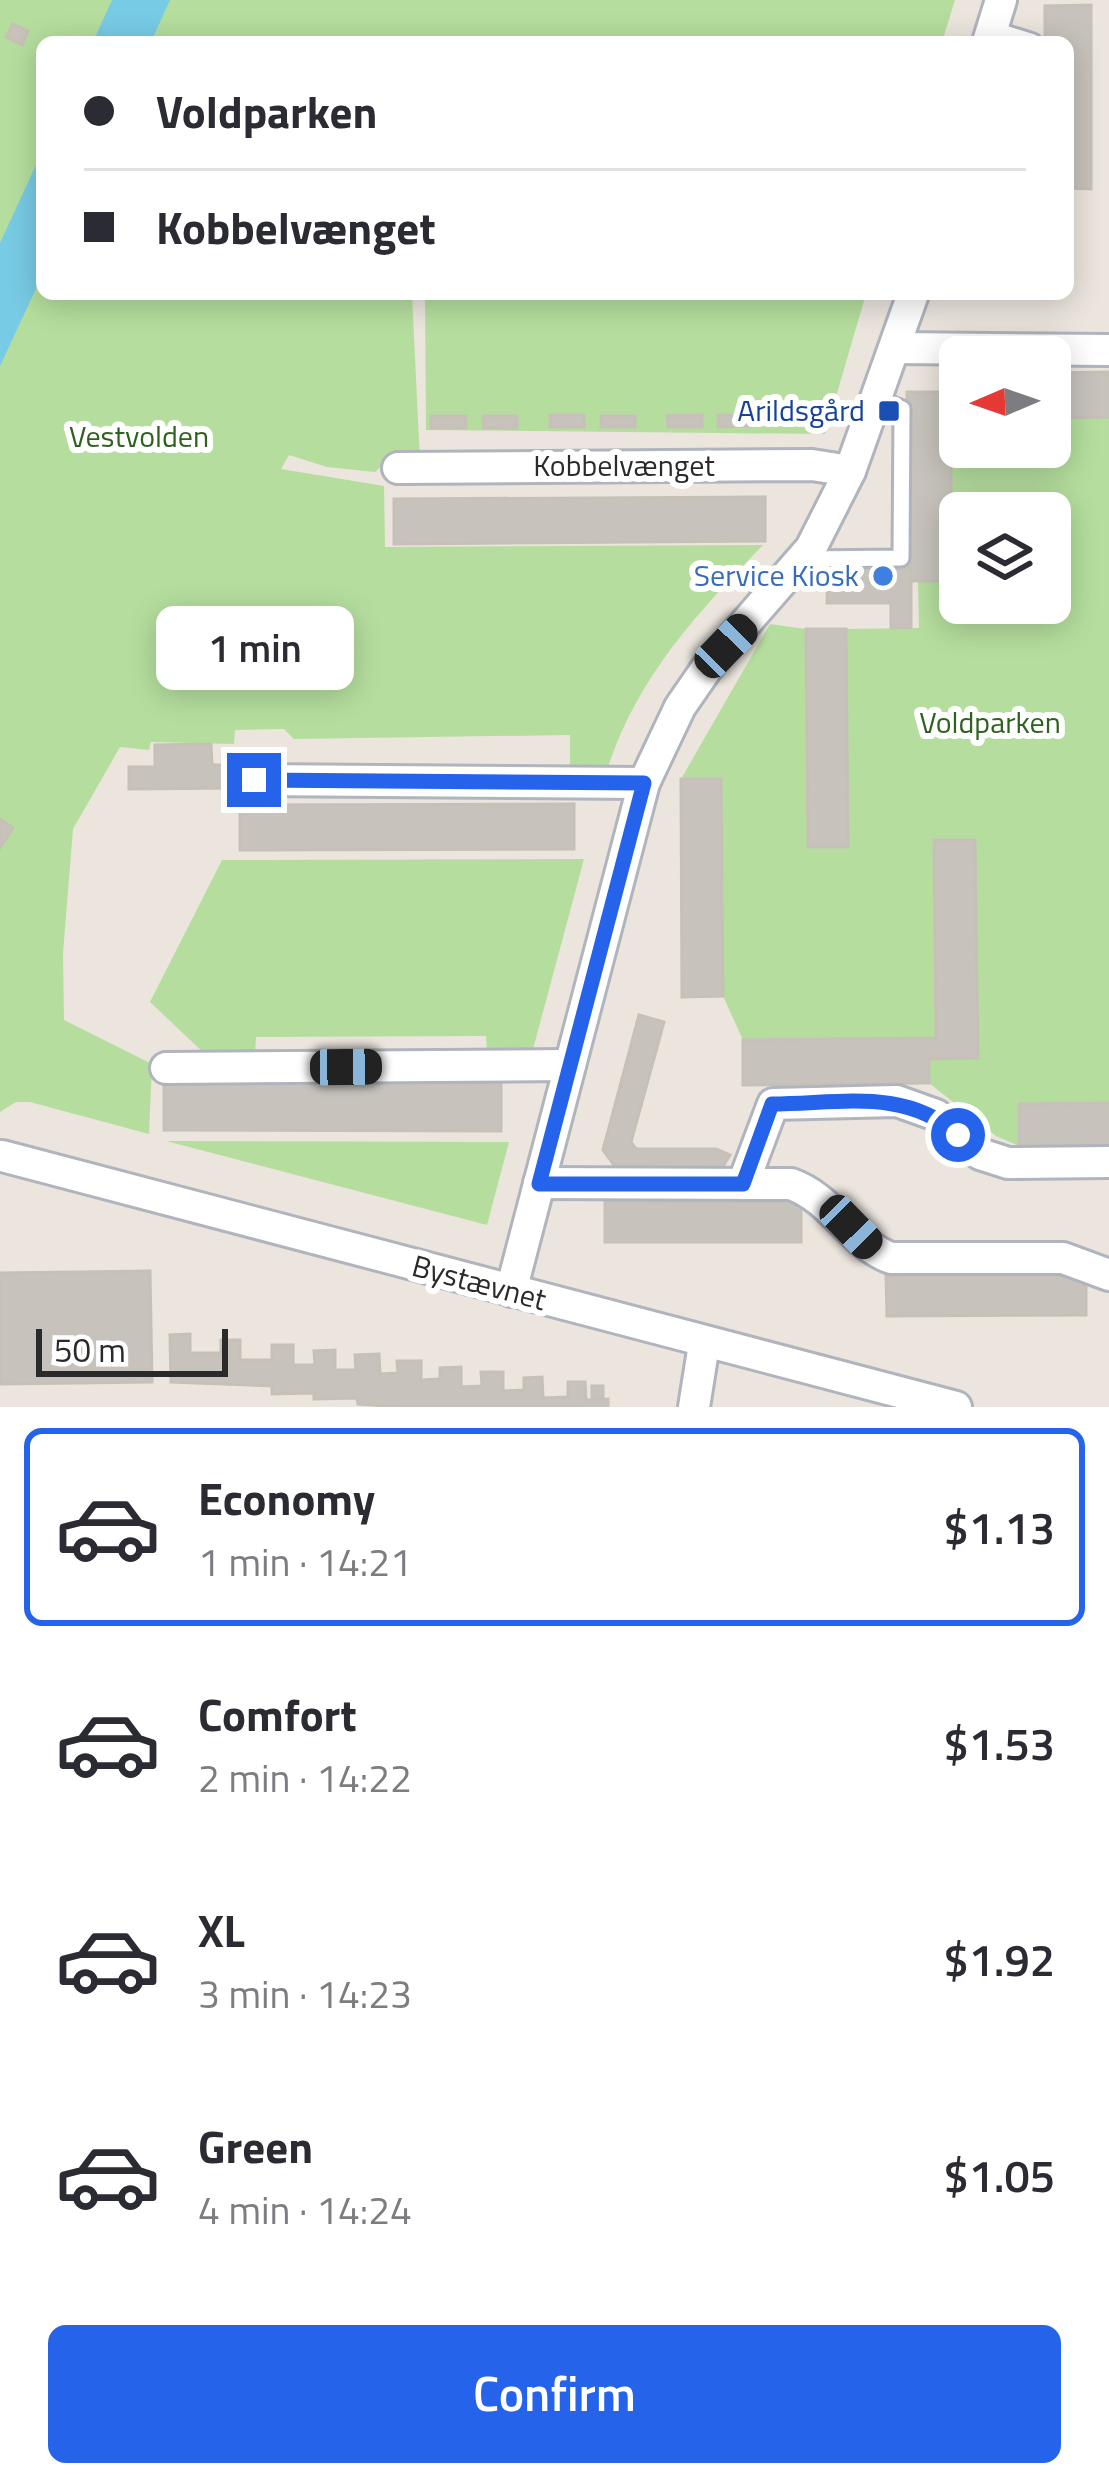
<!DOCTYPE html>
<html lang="en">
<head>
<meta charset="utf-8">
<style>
	body { margin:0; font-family:"Titillium Web",sans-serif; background:#f2f2f3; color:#2b2b33; height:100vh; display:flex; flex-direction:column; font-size:45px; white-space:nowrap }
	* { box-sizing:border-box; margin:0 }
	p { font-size:39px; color:#7c7c81 }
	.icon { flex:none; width:66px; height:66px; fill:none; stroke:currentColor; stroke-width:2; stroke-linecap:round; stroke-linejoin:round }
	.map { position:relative; height:1407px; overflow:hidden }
	.panel { display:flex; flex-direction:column; background:#fff; flex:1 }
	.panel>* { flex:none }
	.banner { position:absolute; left:36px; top:36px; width:1038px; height:264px; border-radius:18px; box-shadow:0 6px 30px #0003; display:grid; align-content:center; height:264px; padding:0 48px; background:#fff }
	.needle { width:78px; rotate:268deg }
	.controls { position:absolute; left:939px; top:336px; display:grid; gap:24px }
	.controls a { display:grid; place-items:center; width:132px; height:132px; border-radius:18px; background:#fff; box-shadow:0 6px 30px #0003; font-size:60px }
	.scale { position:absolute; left:36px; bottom:30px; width:192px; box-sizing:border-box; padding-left:12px; border:6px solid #2a2a2a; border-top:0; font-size:33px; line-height:42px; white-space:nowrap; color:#2a2a2a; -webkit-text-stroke:9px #fff; paint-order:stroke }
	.end { position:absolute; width:54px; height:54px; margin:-27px; border:15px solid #2563eb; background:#fff; box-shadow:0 0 0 6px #fff }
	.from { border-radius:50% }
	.bubble { position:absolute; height:84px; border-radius:18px; background:#fff; box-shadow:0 6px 30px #0003; font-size:39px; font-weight:600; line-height:84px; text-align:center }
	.car { position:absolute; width:36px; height:72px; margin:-36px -18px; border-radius:15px; box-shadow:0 0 9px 3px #0007; background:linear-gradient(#222 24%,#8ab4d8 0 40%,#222 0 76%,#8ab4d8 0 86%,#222 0) }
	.banner b { display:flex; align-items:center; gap:42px; height:114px; font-size:45px }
	.banner b+b { border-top:3px solid #e1e1e2 }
	.banner i { width:30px; height:30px; background:#2b2b33 }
	ul { padding:21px 0 0; list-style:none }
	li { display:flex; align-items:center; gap:36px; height:198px; margin:0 24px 18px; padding:0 24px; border:6px solid transparent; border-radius:18px }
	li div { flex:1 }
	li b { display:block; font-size:45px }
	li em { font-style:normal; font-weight:600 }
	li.active { border-color:#2563eb }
	li>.icon { width:108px; height:108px; stroke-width:1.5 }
	.primary-button { display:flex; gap:24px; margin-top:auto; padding:24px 48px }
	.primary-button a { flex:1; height:138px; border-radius:18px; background:#2563eb; color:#fff; font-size:48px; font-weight:600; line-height:138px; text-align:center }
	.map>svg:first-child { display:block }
</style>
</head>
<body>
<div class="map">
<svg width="1109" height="1407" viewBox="0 0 1109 1407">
	<rect width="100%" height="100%" fill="#ebe5dd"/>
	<g fill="#b5de9e" fill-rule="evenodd">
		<path d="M0,0H955L942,42H42V294H412L420,462L388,460L375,472L327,467L289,455L281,469L384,486L385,547L763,545C698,612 638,676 608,767L570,768V735L294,739L284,729L235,730L234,744L151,742L149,750L120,747L73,829L63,953L64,1020L152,1064L149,1134L30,1102H16L0,1112Z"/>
		<polygon points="425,294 866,294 825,434 426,430"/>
		<path d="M1109,417V1103L1020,1104L1019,1146L996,1136L929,1083V1059L978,1057L975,840L934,841L936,1038L743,1040L723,996L721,779H681L770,624L806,629L808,847H847L846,629L919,628L918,578H951V419H960V447H1050V418ZM960,513H1050V603H960Z"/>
		<polygon points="584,859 532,1053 487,1053 486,1036 256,1037 255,1056 207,1056 150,1002 222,860"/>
		<polygon points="166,1141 509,1142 487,1225"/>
	</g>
	<g fill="#78cbe5">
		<polygon points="112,0 170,0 151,42 93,42"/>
		<polygon points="42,152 42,276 0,366 0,243"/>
	</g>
	<g fill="#c7c3bc" stroke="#c6c0b7" stroke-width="3">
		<polygon points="1091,5 1091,189 1068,188 1068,42 1045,42 1045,6"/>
		<polygon points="13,24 28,31 22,45 6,37"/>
		<polygon points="1109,372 1109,417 1050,418 1050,373"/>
		<polygon points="907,392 960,392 960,419 951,419 951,562 942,562 942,581 912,581 908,568"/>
		<rect x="550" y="415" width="34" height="12"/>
		<polygon points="702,415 702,427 668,427 667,416"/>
		<polygon points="718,415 752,415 752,426 718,427"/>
		<rect x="431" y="416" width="35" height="12"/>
		<rect x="483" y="416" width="34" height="12"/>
		<rect x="601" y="416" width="34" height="11"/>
		<polygon points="765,497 765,541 394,544 394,499"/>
		<polygon points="828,569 911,569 911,628 891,628 891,603 827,603"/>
		<polygon points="806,629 846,629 848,847 808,847"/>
		<polygon points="211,744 212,765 234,765 235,788 129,789 129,767 155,767 155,745"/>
		<polygon points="681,779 721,779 723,996 682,997"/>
		<polygon points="574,804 574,849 240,850 240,805"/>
		<polygon points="0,819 13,828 0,848"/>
		<polygon points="934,840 975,840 978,1058 929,1059 929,1083 743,1085 743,1040 936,1038"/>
		<polygon points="639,1015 664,1022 631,1142 636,1149 716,1149 730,1155 717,1176 622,1176 603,1150"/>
		<polygon points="164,1082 501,1083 501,1131 164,1130"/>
		<polygon points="1109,1103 1109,1145 1019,1146 1019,1104"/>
		<rect x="605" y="1202" width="196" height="40"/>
		<polygon points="150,1271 152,1382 0,1384 0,1273"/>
		<polygon points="1086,1275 1086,1315 887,1316 886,1276"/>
		<polygon points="190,1334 190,1353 221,1353 221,1340 240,1340 240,1360 272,1360 272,1345 293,1345 293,1365 315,1365 314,1351 335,1350 335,1370 356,1370 355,1355 379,1354 380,1374 398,1373 397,1361 421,1361 421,1380 440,1379 440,1368 461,1367 461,1387 482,1386 481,1372 503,1372 503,1391 524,1390 524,1378 542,1377 543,1398 568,1397 568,1382 585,1382 586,1400 608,1399 608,1407 400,1407 358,1404 357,1398 314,1399 314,1393 272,1394 272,1386 171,1382 170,1335"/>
		<rect x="592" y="1386" width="11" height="13"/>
	</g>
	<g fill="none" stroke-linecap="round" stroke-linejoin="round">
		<g stroke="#b0b4bd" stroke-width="21">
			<g id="lane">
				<polyline points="992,29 1033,42"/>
				<polyline points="805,559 901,558 902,409 878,399"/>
			</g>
		</g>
		<g stroke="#b0b4bd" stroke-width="36">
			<g id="street">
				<polyline points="988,42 1001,0"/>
				<polyline points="896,348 1109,350"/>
				<polyline points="398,468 812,465 850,471"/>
				<polyline points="254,780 644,783"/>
				<polyline points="166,1068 570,1065"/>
				<polyline points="2,1156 956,1407"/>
				<path d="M539,1183L791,1184C833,1199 852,1244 891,1258H1063L1109,1275"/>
				<polyline points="743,1184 773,1104 897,1101 936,1115 980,1154 1008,1163 1109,1162"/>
				<polyline points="511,1291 644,783 680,707 709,665 811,548 850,471 913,294"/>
				<polyline points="694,1407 704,1344"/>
			</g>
		</g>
		<use href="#lane" stroke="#fff" stroke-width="15"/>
		<use href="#street" stroke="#fff" stroke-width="30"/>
	</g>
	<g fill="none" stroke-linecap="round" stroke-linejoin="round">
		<path stroke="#2563eb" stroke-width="15" d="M254,780L644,783L539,1184H743L772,1104C839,1104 905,1087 958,1135"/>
	</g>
	<rect fill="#1a4fb4" stroke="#fff" stroke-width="4.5" x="877" y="399" width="24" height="24" rx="6"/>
	<circle fill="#3f7fe0" stroke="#fff" stroke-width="4.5" cx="883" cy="576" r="12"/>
	<g text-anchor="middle" stroke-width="12" stroke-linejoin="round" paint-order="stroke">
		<g font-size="30" fill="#164399" stroke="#fff" text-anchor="end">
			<text x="865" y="421">Arildsgård</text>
		</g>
		<g font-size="30" fill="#2f621f" stroke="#fff">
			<text x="139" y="447">Vestvolden</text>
			<text x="990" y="733">Voldparken</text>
		</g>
		<g font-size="30" fill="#2a2a2a" stroke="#fff">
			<text x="624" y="476">Kobbelvænget</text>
			<text transform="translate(479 1283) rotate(15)" y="10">Bystævnet</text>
		</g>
		<g font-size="30" fill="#366cbe" stroke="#fff" text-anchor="end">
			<text x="859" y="586">Service Kiosk</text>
		</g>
	</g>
</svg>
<div class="controls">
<a><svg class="needle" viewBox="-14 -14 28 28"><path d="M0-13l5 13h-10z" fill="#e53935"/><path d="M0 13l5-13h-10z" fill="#7c7c81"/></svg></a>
<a><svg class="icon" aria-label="layers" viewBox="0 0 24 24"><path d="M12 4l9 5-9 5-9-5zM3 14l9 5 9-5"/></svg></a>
</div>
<div class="scale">50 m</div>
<i class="end from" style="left:958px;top:1135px"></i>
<i class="end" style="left:254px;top:780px"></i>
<div class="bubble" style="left:156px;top:606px;width:198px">1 min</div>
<i class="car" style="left:726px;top:646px;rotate:44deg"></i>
<i class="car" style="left:346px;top:1067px;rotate:89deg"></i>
<i class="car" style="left:851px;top:1227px;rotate:136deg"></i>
<div class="banner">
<b><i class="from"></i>Voldparken</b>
<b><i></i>Kobbelvænget</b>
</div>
</div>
<section class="panel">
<ul>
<li class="active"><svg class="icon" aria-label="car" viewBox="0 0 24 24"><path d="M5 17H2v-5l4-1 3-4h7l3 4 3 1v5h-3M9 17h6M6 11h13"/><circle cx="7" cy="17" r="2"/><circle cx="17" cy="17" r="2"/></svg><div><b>Economy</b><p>1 min · 14:21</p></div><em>$1.13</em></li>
<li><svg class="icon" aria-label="car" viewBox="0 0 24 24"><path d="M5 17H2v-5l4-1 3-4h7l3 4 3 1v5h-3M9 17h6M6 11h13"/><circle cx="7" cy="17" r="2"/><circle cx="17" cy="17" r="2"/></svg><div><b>Comfort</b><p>2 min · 14:22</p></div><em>$1.53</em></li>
<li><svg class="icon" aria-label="car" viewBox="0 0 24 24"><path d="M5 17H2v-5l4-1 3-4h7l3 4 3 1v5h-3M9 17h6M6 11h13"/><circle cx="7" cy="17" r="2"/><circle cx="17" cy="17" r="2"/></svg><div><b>XL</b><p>3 min · 14:23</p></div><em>$1.92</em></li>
<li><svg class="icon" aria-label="car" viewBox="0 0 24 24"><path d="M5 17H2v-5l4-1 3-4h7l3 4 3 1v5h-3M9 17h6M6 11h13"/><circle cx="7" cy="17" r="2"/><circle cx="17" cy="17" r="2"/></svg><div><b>Green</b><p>4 min · 14:24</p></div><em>$1.05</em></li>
</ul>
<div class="primary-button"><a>Confirm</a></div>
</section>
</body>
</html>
